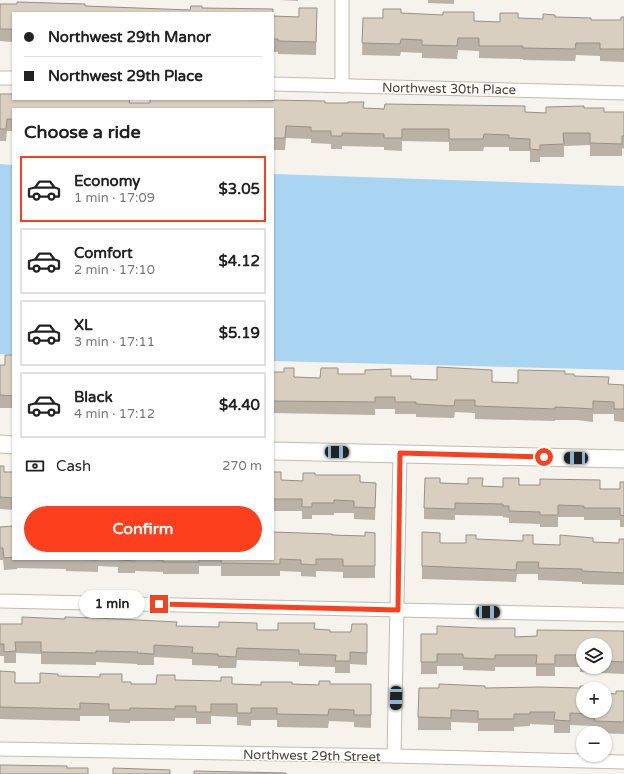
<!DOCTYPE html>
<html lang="en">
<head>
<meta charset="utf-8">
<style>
	body { margin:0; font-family:"Varela Round",sans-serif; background:#f2f2f2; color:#222; height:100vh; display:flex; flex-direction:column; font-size:15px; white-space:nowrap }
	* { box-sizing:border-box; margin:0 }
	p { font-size:13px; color:#767676 }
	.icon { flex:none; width:22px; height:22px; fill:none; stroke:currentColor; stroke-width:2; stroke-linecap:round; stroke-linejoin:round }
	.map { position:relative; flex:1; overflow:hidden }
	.details { position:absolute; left:12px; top:108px; width:262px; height:452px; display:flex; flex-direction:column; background:#fff; border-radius:0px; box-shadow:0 1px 3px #0004 }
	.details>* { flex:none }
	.top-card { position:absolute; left:12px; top:12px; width:262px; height:88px; border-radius:0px; box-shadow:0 1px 3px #0004; display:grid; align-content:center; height:88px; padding:0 12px; background:#fff }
	.buttons { position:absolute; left:576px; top:638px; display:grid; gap:8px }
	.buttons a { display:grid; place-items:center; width:36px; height:36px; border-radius:50%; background:#fff; box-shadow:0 1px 3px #0004; font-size:20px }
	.end { position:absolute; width:18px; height:18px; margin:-9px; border:5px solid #fc3f1d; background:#fff; box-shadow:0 0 0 2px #fff }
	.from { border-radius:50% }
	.bubble { position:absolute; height:28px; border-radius:14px; background:#fff; box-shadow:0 1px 3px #0004; font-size:13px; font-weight:700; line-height:28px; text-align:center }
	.car { position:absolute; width:12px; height:24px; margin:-12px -6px; border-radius:5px; box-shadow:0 0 3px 1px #0007; background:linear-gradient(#222 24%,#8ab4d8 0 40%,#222 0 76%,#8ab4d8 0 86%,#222 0) }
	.top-card b { display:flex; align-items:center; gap:14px; height:38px; font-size:15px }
	.top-card b+b { border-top:1px solid #e0e0e0 }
	.top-card i { width:10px; height:10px; background:#222 }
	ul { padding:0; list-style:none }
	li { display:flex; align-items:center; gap:12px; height:66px; margin:0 8px 6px; padding:0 4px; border:2px solid #e0e0e0; border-radius:0px }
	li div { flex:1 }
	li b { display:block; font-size:15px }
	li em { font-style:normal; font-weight:700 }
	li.on { border-color:#fc3f1d }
	li>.icon { width:36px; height:36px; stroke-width:1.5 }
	h2 { padding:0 12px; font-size:18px; line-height:48px }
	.pay { display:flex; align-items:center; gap:10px; height:44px; padding:0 12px; font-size:15px }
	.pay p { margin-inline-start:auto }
	.primary-button { display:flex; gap:8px; margin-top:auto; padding:8px 12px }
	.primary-button a { flex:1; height:46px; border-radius:24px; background:#fc3f1d; color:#fff; font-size:16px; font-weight:700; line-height:46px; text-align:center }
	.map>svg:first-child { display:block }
</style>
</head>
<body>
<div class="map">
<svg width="624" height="774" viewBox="0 0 624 774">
	<rect width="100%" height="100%" fill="#f6f3ec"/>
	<g fill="#a9d4f2">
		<polygon points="0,164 13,165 13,355 0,354"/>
		<polygon points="273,174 624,186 624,370 273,361"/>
	</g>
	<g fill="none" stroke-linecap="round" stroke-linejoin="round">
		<g stroke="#c2bbae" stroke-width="15">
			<g id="minor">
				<polyline points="0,78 13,78"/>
				<polyline points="273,84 624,93"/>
				<polyline points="342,86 342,0"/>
				<polyline points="0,601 624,615"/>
				<polyline points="0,749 394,756 624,762"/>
				<polyline points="394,756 400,453"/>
			</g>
		</g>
		<g stroke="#c2bbae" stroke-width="19">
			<g id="tertiary">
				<polyline points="0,444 13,445"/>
				<polyline points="273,451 624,459"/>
			</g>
		</g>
		<use href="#minor" stroke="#fff" stroke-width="13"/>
		<use href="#tertiary" stroke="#fff" stroke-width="17"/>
	</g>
	<g fill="#bab2a6" fill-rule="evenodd">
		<polygon points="280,0 298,0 298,1"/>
		<polygon points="428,0 454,0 454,4 428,3"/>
		<polygon points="17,2 85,4 85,6 190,10 191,6 202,6 202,8 273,9 273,16 299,17 299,8 317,8 316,55 278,54 278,52 273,52 273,13 13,13 13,42 0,41 0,4 17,4"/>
		<polygon points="401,13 474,21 500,22 518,18 543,19 555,17 591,20 621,20 624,17 624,62 600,61 600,56 576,55 575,61 523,60 523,59 479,58 479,51 458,50 457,59 422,58 422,53 401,52 400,56 362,55 363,18 383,18"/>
		<polygon points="0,94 130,103 325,103 364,108 546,113 584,108 604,112 624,112 624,149 622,148 622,156 590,156 590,145 564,146 564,157 540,157 540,162 530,162 530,151 509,151 509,147 484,147 483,151 449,151 449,142 402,141 402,151 384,150 384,147 342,146 342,149 331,149 331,144 311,143 311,139 286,138 285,150 273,150 273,109 13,109 13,131 7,131 6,141 0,141"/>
		<polygon points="13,355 13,408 0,408 0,365 5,365"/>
		<polygon points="273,372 294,377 320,378 338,374 391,376 411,379 518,383 565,374 609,385 624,385 624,422 614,421 614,414 593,414 593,422 577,420 555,420 555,421 475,419 475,413 455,412 454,418 416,417 416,414 395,414 395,409 375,409 375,415 273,413"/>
		<polygon points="0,466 4,472 13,472 13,510 0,509"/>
		<polygon points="273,472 281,480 303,481 315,475 360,482 376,483 375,520 354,519 354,513 334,513 334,515 312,515 312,519 302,519 302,511 273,511"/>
		<polygon points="624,482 624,527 620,527 620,520 584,520 584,517 558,517 558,527 540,527 540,524 509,523 509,518 503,517 503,516 455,515 455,520 424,519 424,508 440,483 483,486 503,487 519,485 600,489 620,489"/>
		<polygon points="13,526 13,559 273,559 332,535 365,536 375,533 375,578 343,578 343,572 316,571 316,577 301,576 301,572 280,571 280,576 221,576 221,566 199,566 199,574 163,574 163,572 135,571 135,573 118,573 118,567 98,566 98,572 66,571 66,569 17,568 17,569 4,570 3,560 0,560 0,527"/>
		<polygon points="422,532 440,543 466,543 476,539 533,544 560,545 593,542 619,543 624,539 624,585 582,584 582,582 538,580 538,574 517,574 516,582 422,579"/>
		<polygon points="0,624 177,626 257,630 278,630 315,629 330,632 351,632 367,624 367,665 350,664 350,673 335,673 335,667 299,666 299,662 237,660 236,668 218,668 218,666 192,665 192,659 154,657 154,665 137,665 137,664 96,662 96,665 41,664 41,654 16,653 16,663 4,663 4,656 0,656"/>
		<path d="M624,631V674L580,672V667H555V676H536V667H495V671L463,670V666H437V674H421V634L515,637L537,636ZM583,645H605V667H583Z"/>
		<polygon points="0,671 15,683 40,683 58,676 122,682 131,684 156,684 175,680 232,684 261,685 292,684 319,685 330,684 371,684 371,728 354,727 354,722 329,721 328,728 277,727 277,720 251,720 251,726 237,725 237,717 211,716 211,724 196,724 196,718 175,718 175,721 130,721 130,723 109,722 109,716 80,716 80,721 0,719"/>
		<polygon points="485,688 583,711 616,694 624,691 624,734 594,733 594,726 570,725 570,733 554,733 554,725 530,724 530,726 514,727 514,731 478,731 478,723 451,722 451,730 418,730 418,717"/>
	</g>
	<g fill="#d8cfc1" stroke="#979187">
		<polygon points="17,2 85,4 85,6 190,10 191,6 202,6 202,8 273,9 273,16 299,17 299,8 317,8 316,42 278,41 278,39 273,39 273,13 13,13 13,29 0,29 0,4 17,4"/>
		<polygon points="383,9 401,9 401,13 443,15 443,12 474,12 474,21 500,22 500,13 518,13 518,18 543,19 543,14 555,15 555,17 591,18 591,20 621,20 621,17 624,17 624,49 600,49 600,43 576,43 575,49 523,48 523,46 479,46 479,38 458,38 457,46 422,45 422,40 401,39 400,44 362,43 363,18 383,18"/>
		<polygon points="0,94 13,94 13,99 130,99 129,103 150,103 150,99 215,99 325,101 325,103 348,103 348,102 364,102 363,108 384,109 385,104 525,106 525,112 546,113 546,107 584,106 584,108 604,108 604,112 624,112 624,136 622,136 622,144 590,143 590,133 563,133 564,144 540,145 540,150 530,149 530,139 509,138 509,135 484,134 483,139 449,139 449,129 402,129 402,138 384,138 384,134 342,133 342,136 331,136 331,131 311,131 311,127 286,126 285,138 273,138 273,109 13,109 13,119 7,119 6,129 0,129"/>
		<polygon points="5,355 13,355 13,396 0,395 0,365 5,365"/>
		<polygon points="437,367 492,370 492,382 518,383 518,370 565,371 565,374 574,374 574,376 609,377 608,384 624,385 624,409 614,409 614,402 593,401 593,409 577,408 555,407 555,409 475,406 475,400 455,400 454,406 416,404 416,402 395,402 395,397 375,397 375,402 273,401 273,372 284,372 284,368 294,368 294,377 320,378 321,368 338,368 338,374 365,374 365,370 391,369 391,376 411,376 411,379 437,380"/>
		<polygon points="0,466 4,466 4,472 13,472 13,498 0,497"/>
		<polygon points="273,472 281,472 281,480 303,481 303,473 315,473 315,475 360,475 360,482 376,483 375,508 354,507 354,501 334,500 334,503 312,503 312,507 302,507 302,499 273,499"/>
		<polygon points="425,478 440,478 440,483 468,484 468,478 483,478 482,486 503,487 503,478 519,478 519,485 540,485 540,479 600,480 600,489 620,489 620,482 624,482 624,516 620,515 620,508 584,508 584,506 558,505 558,515 540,515 540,512 509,511 509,506 503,506 503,504 455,503 455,509 424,508"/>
		<polygon points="13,526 13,557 4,558 3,548 0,548 0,527"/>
		<polygon points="273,532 332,534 332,535 365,536 365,532 375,533 375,566 343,566 343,559 316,559 316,565 301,564 301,560 280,559 280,564 221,563 221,559 273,559"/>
		<polygon points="422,532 440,533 440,543 466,543 466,535 476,535 476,539 523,541 523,535 533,535 533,544 560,545 560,535 593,538 593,542 619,543 619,539 624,539 624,573 582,571 582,569 538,568 539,562 517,562 516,570 422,566"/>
		<polygon points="66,559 98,559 98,560"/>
		<polygon points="118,559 199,559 199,562 163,562 163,560 135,559 135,561 118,560"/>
		<polygon points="22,617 65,619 65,617 96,618 177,622 176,626 219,627 219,622 257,623 257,630 278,630 278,623 315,623 314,629 330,630 330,632 351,632 352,624 367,624 367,653 350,652 350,661 335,661 336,655 299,654 299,650 237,648 236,657 218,656 218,654 192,653 193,647 154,645 154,654 137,653 138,652 96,651 96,653 41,652 41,642 15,642 16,651 4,652 4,644 0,644 0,624 22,624"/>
		<polygon points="437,626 480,628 515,628 515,637 537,636 537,630 624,631 624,662 605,661 605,645 583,645 583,660 580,660 580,655 555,655 555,664 536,664 537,655 495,655 495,659 463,658 463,654 437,654 437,662 421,662 421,634 437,634"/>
		<polygon points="0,671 15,672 15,683 40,683 40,673 58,674 58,676 100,677 100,674 122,674 122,682 131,682 131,684 156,684 157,675 175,675 175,680 221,681 221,677 232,677 232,684 261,685 261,682 292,682 292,684 319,685 319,681 330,681 330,684 371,684 371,715 354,715 354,710 329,709 328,715 277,714 277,708 251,708 251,713 237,713 237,704 211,704 211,712 196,712 196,706 175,706 175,709 130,708 130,710 109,710 109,704 80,703 80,709 0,707"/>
		<polygon points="439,684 485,686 485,688 539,687 580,688 580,686 590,686 590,689 583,689 583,711 605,711 605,693 616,694 616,691 624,691 624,722 594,721 595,714 570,713 570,721 554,720 555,712 530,712 530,714 514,714 514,719 478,719 478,711 451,710 451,718 418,717 419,688 439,688"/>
		<polygon points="0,765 67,766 67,768 88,768 88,774 0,774"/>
		<polygon points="113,768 170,770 170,774 113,774"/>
		<polygon points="194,771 286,773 286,774 194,774"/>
	</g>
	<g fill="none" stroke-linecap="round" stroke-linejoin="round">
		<polyline stroke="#fc3f1d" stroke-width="5" points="159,604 398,610 400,453 544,457"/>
	</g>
	<g text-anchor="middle" stroke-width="3" stroke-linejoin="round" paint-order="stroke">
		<g font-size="13" fill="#4b4439" stroke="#fff">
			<text transform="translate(449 88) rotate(1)" y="5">Northwest 30th Place</text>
			<text transform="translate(312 755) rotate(1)" y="5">Northwest 29th Street</text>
		</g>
	</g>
</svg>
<div class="buttons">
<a><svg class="icon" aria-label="layers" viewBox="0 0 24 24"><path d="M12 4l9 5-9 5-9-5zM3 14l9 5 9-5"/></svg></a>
<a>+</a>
<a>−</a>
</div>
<i class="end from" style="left:544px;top:457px"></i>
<i class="end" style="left:159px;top:604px"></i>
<div class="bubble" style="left:79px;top:590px;width:66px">1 min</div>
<i class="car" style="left:337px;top:452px;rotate:91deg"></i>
<i class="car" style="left:576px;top:458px;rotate:271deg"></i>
<i class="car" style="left:488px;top:612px;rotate:91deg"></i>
<i class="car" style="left:396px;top:698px;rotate:181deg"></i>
<div class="top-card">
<b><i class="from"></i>Northwest 29th Manor</b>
<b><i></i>Northwest 29th Place</b>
</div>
<section class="details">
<h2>Choose a ride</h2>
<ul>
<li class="on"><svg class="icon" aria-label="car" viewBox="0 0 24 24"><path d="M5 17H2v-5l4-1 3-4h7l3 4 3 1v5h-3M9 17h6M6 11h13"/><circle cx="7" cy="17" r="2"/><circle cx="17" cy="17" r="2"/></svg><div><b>Economy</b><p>1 min · 17:09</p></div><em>$3.05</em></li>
<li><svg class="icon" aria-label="car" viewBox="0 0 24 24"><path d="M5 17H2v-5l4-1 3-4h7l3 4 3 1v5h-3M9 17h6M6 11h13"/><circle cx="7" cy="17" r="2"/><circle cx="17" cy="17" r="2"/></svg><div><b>Comfort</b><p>2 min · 17:10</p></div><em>$4.12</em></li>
<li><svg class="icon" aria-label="car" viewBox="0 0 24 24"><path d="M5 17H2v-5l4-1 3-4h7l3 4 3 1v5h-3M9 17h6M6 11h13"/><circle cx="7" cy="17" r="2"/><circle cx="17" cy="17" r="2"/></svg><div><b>XL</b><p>3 min · 17:11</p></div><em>$5.19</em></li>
<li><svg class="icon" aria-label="car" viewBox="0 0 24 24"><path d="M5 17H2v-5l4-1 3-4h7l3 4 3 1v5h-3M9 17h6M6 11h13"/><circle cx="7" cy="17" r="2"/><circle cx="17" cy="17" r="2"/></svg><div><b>Black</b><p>4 min · 17:12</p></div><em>$4.40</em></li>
</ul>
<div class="pay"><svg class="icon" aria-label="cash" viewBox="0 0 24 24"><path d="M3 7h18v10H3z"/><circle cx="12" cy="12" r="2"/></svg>Cash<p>270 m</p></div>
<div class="primary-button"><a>Confirm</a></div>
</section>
</div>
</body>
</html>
